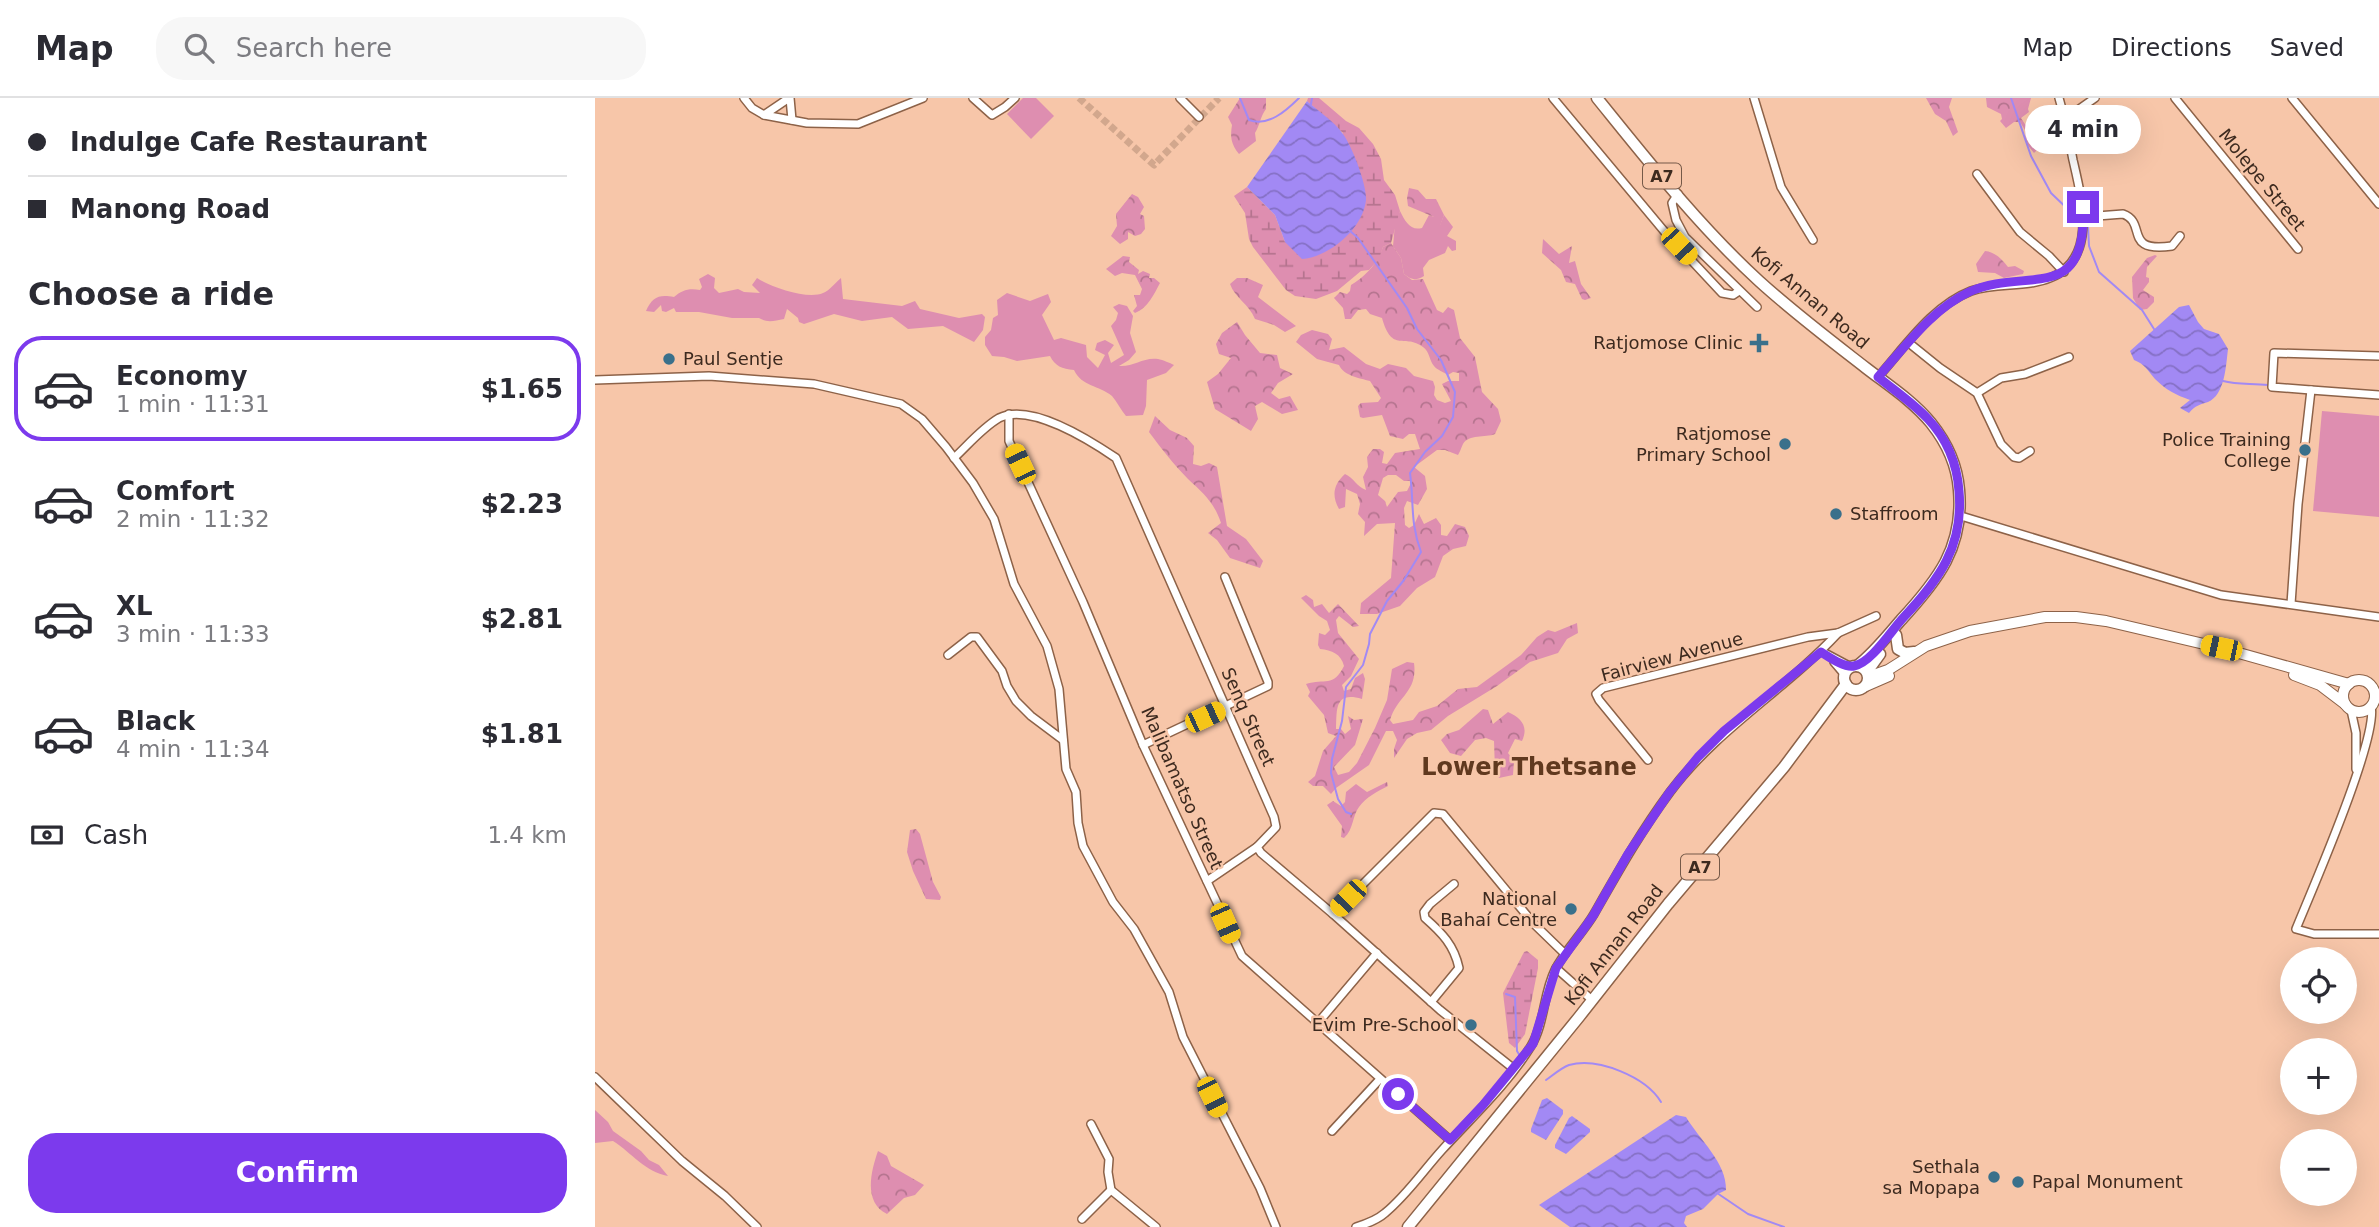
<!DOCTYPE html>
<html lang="en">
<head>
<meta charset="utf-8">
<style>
	body { margin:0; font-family:"DejaVu Sans",sans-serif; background:#f7f7f7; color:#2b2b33; height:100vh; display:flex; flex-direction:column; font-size:26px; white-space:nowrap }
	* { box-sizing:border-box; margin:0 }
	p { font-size:23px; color:#7c7c81 }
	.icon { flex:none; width:38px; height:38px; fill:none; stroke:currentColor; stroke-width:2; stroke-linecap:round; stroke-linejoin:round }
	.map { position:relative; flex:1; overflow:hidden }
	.sheet { display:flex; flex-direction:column; background:#fff; width:595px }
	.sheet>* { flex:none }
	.banner { display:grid; align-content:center; height:154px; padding:0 28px; background:#fff }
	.buttons { position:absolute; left:1685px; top:849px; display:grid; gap:14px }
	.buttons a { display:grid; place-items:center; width:77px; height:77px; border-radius:50%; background:#fff; box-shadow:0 7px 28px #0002; font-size:35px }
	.end { position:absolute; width:32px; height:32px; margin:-16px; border:9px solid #7c3aed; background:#fff; box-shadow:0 0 0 4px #fff }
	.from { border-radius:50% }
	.bubble { position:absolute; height:49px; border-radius:24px; background:#fff; box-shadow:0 7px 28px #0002; font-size:23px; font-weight:700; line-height:49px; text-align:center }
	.car { position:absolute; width:21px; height:42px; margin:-21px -10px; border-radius:9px; box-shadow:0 0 5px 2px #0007; background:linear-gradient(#f5c518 24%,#345 0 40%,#f5c518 0 76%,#345 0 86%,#f5c518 0) }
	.banner b { display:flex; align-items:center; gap:24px; height:66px; font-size:26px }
	.banner b+b { border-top:2px solid #e1e1e2 }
	.banner i { width:18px; height:18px; background:#2b2b33 }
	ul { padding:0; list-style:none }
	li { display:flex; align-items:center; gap:21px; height:105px; margin:0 14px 10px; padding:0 14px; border:4px solid transparent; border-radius:28px }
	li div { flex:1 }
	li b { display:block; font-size:26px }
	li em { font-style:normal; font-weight:700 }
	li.active { border-color:#7c3aed }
	li>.icon { width:63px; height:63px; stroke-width:1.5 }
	h2 { padding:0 28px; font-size:32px; line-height:84px }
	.pay { display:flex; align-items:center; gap:18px; height:77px; padding:0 28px; font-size:26px }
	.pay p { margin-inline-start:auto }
	.cta { display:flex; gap:14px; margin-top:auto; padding:14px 28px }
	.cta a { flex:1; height:80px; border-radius:28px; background:#7c3aed; color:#fff; font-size:28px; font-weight:700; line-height:80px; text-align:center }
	header { display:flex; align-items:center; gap:42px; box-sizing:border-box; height:98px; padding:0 35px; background:#fff; border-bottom:2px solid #e1e1e2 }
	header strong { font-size:33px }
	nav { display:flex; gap:38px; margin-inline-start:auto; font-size:24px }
	.search { width:490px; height:63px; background:#f7f7f7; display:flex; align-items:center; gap:18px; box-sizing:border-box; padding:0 24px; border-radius:28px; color:#7c7c81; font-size:26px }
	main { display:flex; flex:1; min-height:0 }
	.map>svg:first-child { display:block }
</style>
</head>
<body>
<header>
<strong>Map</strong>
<div class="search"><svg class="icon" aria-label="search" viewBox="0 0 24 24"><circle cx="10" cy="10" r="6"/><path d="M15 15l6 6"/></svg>Search here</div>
<nav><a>Map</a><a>Directions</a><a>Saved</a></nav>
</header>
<main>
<section class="sheet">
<div class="banner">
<b><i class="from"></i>Indulge Cafe Restaurant</b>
<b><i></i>Manong Road</b>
</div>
<h2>Choose a ride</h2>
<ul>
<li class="active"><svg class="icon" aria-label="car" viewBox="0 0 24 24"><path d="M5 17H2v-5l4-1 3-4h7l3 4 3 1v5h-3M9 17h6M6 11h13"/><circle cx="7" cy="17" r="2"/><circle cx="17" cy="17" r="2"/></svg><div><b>Economy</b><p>1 min · 11:31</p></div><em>$1.65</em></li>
<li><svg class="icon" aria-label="car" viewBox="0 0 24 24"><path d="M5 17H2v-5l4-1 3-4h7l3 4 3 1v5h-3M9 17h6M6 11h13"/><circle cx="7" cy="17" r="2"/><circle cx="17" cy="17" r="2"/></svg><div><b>Comfort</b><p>2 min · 11:32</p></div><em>$2.23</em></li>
<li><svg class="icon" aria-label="car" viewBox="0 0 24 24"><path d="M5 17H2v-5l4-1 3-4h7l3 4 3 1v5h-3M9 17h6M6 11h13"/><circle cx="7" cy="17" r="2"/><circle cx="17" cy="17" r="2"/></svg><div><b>XL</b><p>3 min · 11:33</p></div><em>$2.81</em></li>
<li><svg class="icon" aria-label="car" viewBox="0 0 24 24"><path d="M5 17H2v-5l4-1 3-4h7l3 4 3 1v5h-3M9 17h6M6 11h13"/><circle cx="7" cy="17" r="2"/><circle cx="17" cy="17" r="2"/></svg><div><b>Black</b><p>4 min · 11:34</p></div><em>$1.81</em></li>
</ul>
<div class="pay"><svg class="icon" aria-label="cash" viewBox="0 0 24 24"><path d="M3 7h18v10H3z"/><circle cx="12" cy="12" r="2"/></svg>Cash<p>1.4 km</p></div>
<div class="cta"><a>Confirm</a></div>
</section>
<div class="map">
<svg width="1784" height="1129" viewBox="0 0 1784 1129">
	<defs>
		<pattern id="forest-crowns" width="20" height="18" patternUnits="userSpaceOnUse" patternTransform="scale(1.75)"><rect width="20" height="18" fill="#de8eb0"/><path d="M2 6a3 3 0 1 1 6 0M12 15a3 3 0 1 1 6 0" fill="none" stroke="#b5748f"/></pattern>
		<pattern id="wetland-marsh" width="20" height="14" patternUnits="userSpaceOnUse" patternTransform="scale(1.75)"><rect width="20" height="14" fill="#de8eb0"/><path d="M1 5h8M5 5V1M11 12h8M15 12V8" fill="none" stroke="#b5748f"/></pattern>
		<pattern id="water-waves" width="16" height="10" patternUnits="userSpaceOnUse" patternTransform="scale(1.75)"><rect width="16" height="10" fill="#a289f4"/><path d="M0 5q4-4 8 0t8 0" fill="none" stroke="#8570c5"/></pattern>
	</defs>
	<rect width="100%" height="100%" fill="#f7c6a9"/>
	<g fill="#de8eb0">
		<polygon points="428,0 441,0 459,18 436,41 412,16"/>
		<path d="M805,113C810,123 815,133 827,130L834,117L839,119L845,127L849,117L858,129L852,138L861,143V152L857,153L853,148L850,155L834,162L828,170L829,178C820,183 817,182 809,176L806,160L798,148L800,126Z"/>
		<path d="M113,176L120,180L119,190L124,195L143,191L149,194L165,195L157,187L162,180C175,189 213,202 228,195C234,193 241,184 246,180L248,201L307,208L320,203L325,211L364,220L387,216L390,219L388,232L379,244L348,228L313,231L297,219L267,223L239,216L209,226L204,224L203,220L192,211L189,221C179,223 172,225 164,220H137L104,214H81L79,210L71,214L67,213L66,207L59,214L51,213C57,199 64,196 79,199C87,192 94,190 105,192L107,189L104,181Z"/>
		<path d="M412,195L435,203L453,196L456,204L447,217L459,242L466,240L491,247L492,259L503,270L510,257L500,252L502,245L510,242L519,247L513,255L516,265L529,257L516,228L521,222L523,215L518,209L524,206L532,208L538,218L535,235L541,254L534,262L524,268C539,269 548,259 563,261C568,262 575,265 579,267L571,275L552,282L551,308L548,317L531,318C526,312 522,304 517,298C504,287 487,289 479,272C467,271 460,268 455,258L422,263L409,259L397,258L390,247V239L396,232L398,220L403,217L402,202Z"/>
		<polygon points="1727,313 1784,318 1784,419 1718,413"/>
		<path d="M0,1012L13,1024L18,1033L46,1053L54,1062L64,1067L73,1078C50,1074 37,1055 18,1043L0,1045Z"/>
	</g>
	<g fill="url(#forest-crowns)" fill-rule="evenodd">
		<path d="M645,0H671V11C665,19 665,27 660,35L661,43L644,56C636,46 635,39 637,27L633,19Z"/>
		<polygon points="1331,0 1357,0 1354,9 1363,34 1358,38 1351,23 1340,16"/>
		<polygon points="1391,0 1436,0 1433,11 1434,14 1426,20 1441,43 1443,51 1439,55 1431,45 1430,32 1425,24 1419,24 1411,30 1405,23 1407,21 1406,16 1392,9"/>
		<polygon points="814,90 823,92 831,101 841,101 849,117 845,128 839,124 839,119 813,108 812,100"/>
		<polygon points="537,96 543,99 549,109 545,116 549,118 550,131 546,136 540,138 533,134 533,141 525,146 516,138 522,128 521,116"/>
		<polygon points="948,141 964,156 977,148 974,165 980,163 986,186 996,200 990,202 987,201 980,186 971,184 966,172 947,155"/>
		<path d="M796,145L806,160L809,176L817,182L828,181L842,212L848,215L853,209L859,212L865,240L880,259L887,294L903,311L906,323L900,336C890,340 874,336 868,346C866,350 865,354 863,357L850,352H842L819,369L830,378L832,391L823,407L812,403L809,410L810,427L814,430L819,427L824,416L829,426L841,420L846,427V437L852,438L860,426L870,429L874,438L871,448L858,451L848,458L840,479L822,490L805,508L782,516H765L766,505L796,480L800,425L782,426L769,438L770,424L763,416L765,406L762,396L751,391L750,409L744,411C736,397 739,386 750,376C759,380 762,389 771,392L768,379L773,369L772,359L778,351H785L789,354L787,365L792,366L800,355L825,351L820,336H814L808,341L795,338L787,317L768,320L765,319L763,308L766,305L783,304L786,300L775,283C764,280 749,278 744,267L722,261L701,244L706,237L717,232L733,236L737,241L734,252L749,249L771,266L785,271L793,266L811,270L819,278L838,283L840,289L839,297L842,302L850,305L856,303L847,286L853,283H864V275L858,274L853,277C849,274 842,272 839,268C834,262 835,254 828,249C810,235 797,256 787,220L775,216L771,211L763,212L756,221H750L748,210L739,200L745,194L752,196L755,193L756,187C771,178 782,166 788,149ZM793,377H801L809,383H817L812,393L803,394L792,409L790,403L783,397L788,380Z"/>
		<path d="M1390,153C1400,154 1407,161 1413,169L1420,168L1429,173L1428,176L1409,180L1400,175L1383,174L1381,166Z"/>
		<polygon points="1560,157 1562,158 1552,169 1551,179 1554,180 1554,184 1548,192 1559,199 1559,204 1552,211 1545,212 1538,200 1537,179 1552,160"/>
		<path d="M528,158L535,159L534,164L544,172L543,176L548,173L555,176L554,180H559L565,185C559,196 553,210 540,215L538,213L542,208L539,197H545L547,191L540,177L527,175L520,178L511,171Z"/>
		<path d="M642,180H652L668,187L663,199L701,228L690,234L679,227L660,221C654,206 640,200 635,186Z"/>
		<polygon points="642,224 650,237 665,255 682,257 685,270 698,276 683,285 676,295 684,301 695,298 703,312 687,316 667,304 660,308 663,321 656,333 620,311 612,284 623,276 636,260 624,256 621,246 627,235"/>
		<path d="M560,318L575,332L592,340L599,348L598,366L606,368L614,365L622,369L632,428L651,441L668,463L665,470L635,460L622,442L613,435L626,425C619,404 608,395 593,381C579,367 566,350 554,334Z"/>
		<path d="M711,497L718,502L719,509L727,506L734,515L743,506L764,528L758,529L744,518L741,522L743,535L764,561L756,578L747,587L749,593L756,591L760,580L768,575L770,581L767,601C739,593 742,612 741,631H746L750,636L756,631L753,618L759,622L768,621L760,647L739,669L743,677L754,674L762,665L780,630L792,602L797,571L812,564L819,565C823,594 802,598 795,622L798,626L818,622L824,614L842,608L863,591L882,589L926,557L942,539L953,532L960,534L982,525L983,535L972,541L963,555L935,564L902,588L853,618L836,632L822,635L812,641L799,660V651L802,642L798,633H791L774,667L741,690L736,696L728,688H718L713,684L720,678L728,653L741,638L733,635L729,617L713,598L715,594L711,586C730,580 738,590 749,568C746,556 737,552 725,551L723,547L724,535L730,537L735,532L732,523L724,518L706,500Z"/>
		<path d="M888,611L893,612L898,626L913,614C926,620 934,628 927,643L920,641L913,655L919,663L918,677L904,680L900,673L899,643L891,640L880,642L866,658L855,655L846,642L852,636L864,632Z"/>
		<path d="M792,684L793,688C783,693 771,699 764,709C757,718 759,731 749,740L746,739L747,728L732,707L738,703L746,708L750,704L751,694L761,686L772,694Z"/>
		<polygon points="321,731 325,736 338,784 346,799 345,802 331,801 318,773 312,754 315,732"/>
		<path d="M283,1053L292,1058L296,1068L329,1087L320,1097L309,1100L292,1116C268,1104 276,1073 283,1053Z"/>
	</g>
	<g fill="url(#wetland-marsh)">
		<polygon points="713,0 724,0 751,23 764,30 778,46 786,61 789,82 800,97 805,113 796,145 788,149 784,161 774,172 766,173 742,193 721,201 700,198 691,192 658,149 654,141 650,115 639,98 652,89 680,117 690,144 748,35 712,3"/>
		<polygon points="932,853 943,862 943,870 930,936 920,950 914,945 908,895 929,854"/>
	</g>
	<g fill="url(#water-waves)">
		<path d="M712,3C723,13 739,23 748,36C757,48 772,87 771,102C768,131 734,159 707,161L690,144L680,117L652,89Z"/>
		<path d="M1594,207L1603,224L1609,231L1624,236L1633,251C1631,267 1630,297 1613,304C1604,307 1601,307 1594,315L1585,310L1595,302C1581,297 1571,292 1560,281C1553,273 1550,266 1539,262L1535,253L1584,209Z"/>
		<polygon points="952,1000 968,1012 968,1016 951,1042 936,1034 936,1031 947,1002"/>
		<path d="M1081,1017L1091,1019C1104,1041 1132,1065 1131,1092L1123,1096L1108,1111L1091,1118L1089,1125L1092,1129H975L944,1107Z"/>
		<polygon points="977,1018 995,1031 995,1034 971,1056 960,1050 960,1047 974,1020"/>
	</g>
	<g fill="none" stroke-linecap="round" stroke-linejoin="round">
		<g stroke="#a289f4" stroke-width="2">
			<path d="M645,0L654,22C673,29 691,13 704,0"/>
			<polyline points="1416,0 1436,58 1456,95 1480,118"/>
			<polyline points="716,6 717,0"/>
			<polyline points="1493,128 1494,148 1504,174 1547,212 1559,231"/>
			<path d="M754,132L763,140L812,210L822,231L846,262L860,294L858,319L847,338L830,354L815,375C819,404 815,425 826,454L809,482L792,503L775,536L774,546L768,567L751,589L747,623L737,661L736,675L743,701L751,714L756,716"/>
			<path d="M1628,283C1643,287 1657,285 1673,287"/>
			<polyline points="911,896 920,899 922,953 925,958"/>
			<path d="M951,982C958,977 966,970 974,967C1003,959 1051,979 1066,1004"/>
			<polyline points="1122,1095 1153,1116 1189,1129"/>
		</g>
		<polyline stroke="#d2a78d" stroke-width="7" stroke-dasharray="7 3.5" stroke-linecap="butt" points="484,0 559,67 624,0"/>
		<g stroke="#8d6248" stroke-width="10">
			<g id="minor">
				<polyline points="149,0 157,10 169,17 194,0"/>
				<polyline points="195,0 197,22"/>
				<polyline points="378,0 397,17 410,9 420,0"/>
				<polyline points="585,0 604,19"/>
				<polyline points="958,0 1069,133 1127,195 1138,197 1144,193"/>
				<polyline points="1159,0 1186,89 1218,142"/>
				<polyline points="1580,0 1703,151"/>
				<polyline points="1697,0 1784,106"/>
				<polyline points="169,17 212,25 263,26 328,0"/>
				<polyline points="1470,21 1500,0"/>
				<polyline points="1382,76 1425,134 1454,158 1469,174"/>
				<polyline points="1083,96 1077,105 1081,122 1090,139 1162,209"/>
				<path d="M1489,119L1528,116C1553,125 1527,155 1577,148L1585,138"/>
				<polyline points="1314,245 1345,270 1382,295 1406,346 1419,359 1424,360 1435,353"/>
				<path d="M1283,279C1310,249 1337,208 1376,193C1401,184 1431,190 1455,180C1503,161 1487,101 1478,62C1474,41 1470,21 1464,0"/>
				<polyline points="0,282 114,278 219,286 306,306 327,321 351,349 378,385 399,421 419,486 452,548 464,591 471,671 481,694 483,725 488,748 518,804 539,831 574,894 588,939 665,1090 681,1129"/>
				<polyline points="1716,292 1677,289 1679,255 1784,258"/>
				<polyline points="1382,295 1406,280 1430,276 1474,259"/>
				<polyline points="414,316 414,343 488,504 548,647 647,858 855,1042"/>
				<path d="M359,360C373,347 387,330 404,320C435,304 496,343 521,360L679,719L681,729L662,749L666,755L738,816L845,912L919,971"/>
				<polyline points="1366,418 1626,497 1784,519"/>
				<polyline points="1696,506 1703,406 1716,292 1784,297"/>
				<polyline points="1226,553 1256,569"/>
				<polyline points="353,557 376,539 382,539 407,573 412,588 421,603 436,618 468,642"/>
				<polyline points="1239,564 1250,577"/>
				<path d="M1776,608C1784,639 1716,794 1701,831L1719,836H1784"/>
				<polyline points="1756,612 1761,635 1761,671"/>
				<polyline points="548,647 673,588 673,584 630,479"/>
				<polyline points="1053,662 1004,602 1001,596 1008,590 1213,539 1243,535 1281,518"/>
				<polyline points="612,783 662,749"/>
				<polyline points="738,816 839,715 848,716 939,826 970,856"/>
				<polyline points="961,870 997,902"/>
				<path d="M836,904L864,870C859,847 847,835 830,820L829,814L835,806L859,786"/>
				<polyline points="722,926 782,855"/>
				<polyline points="0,979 87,1063 130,1098 162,1129"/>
				<polyline points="496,1026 514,1061 513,1074 516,1092 561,1129"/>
				<polyline points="737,1033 785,981"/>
				<polyline points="487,1121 516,1092"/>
				<path d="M761,1129C771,1126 782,1122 790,1115C811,1098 828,1073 847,1052C877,1019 913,986 936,948C950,925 948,896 960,872C970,852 988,835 999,816C1023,774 1046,733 1075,694C1122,631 1190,592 1243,535"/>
			</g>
		</g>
		<g stroke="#8d6248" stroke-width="12">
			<g id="secondary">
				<polyline points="1699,577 1725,587 1750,606"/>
				<polyline points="1273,579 1293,572 1331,548 1375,533 1450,519 1481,519 1511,523 1626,550 1754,586"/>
				<circle cx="1764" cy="598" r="16"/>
				<polyline points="1271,588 1294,578"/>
			</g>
		</g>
		<g stroke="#8d6248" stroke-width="13">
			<g id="primary">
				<path d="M1002,0C1053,63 1104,128 1164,183C1198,214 1235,242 1271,270C1293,287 1318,303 1336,325C1352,345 1362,366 1364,392C1369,449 1343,482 1306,522C1292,538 1279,555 1262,568"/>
				<polyline points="1301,537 1303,551 1310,555 1319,554"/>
				<circle cx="1261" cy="580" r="12"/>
				<polyline points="1272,574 1285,556"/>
				<polyline points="813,1129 984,919 1073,806 1189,669 1251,586"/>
			</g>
		</g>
		<use href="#minor" stroke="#fff" stroke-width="7"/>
		<use href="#secondary" stroke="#fff" stroke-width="10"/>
		<use href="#primary" stroke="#fff" stroke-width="10"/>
	</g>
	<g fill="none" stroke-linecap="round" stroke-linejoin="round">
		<path stroke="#7c3aed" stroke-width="9" d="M803,996L855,1042L888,1007L938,946L961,870L998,818L1033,756L1074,695L1103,659L1129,633L1226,554C1234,559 1249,570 1259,568C1276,565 1296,533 1308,520C1344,482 1369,448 1364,393C1362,365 1352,341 1333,321C1318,305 1300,293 1283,279C1310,249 1336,212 1374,194C1431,168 1492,209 1488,109"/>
	</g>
	<g fill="#3a708b" stroke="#f7c6a9" stroke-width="2.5">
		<path d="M1160.5 234.5h7v7h7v7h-7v7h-7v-7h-7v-7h7z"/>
		<circle cx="74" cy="261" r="7"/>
		<circle cx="1190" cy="346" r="7"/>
		<circle cx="1710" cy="352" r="7"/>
		<circle cx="1241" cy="416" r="7"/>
		<circle cx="976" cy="811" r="7"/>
		<circle cx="876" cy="927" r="7"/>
		<circle cx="1399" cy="1079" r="7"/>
		<circle cx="1423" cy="1084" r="7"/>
	</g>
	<g text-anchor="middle" stroke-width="5" stroke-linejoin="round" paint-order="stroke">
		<g fill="#f7c6a9" stroke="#755948" stroke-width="2">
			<rect x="1048" y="65.5" width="38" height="25" rx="5"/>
			<rect x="1086" y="756.5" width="38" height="25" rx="5"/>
		</g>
		<g font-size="16" font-weight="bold" fill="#3d2a1f">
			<text x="1067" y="84">A7</text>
			<text x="1105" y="775">A7</text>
		</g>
		<g font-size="18" fill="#3d2a1f" stroke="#f7c6a9">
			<text transform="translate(1667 82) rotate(51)" y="6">Molepe Street</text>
			<text transform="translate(1215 200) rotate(40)" y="6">Kofi Annan Road</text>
			<text transform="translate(1077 559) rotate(-15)" y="6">Fairview Avenue</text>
			<text transform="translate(653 619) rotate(66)" y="6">Senq Street</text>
			<text transform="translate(587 690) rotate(66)" y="6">Malibamatso Street</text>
			<text transform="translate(1019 847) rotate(-52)" y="6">Kofi Annan Road</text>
		</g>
		<g font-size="18" fill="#3d2a1f" stroke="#f7c6a9" text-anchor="end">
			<text x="1148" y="251">Ratjomose Clinic</text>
			<text x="88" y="267" text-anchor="start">Paul Sentje</text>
			<text x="1176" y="342">Ratjomose<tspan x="1176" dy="21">Primary School</tspan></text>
			<text x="1696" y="348">Police Training<tspan x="1696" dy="21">College</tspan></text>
			<text x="1255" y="422" text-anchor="start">Staffroom</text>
			<text x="962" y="807">National<tspan x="962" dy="21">Bahaí Centre</tspan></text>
			<text x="862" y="933">Evim Pre-School</text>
			<text x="1385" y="1075">Sethala<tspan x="1385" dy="21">sa Mopapa</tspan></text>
			<text x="1437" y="1090" text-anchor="start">Papal Monument</text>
		</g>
		<g font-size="24" font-weight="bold" fill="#60391f" stroke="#f7c6a9">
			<text x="934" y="677">Lower Thetsane</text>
		</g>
	</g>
</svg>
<div class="buttons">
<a><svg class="icon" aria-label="locate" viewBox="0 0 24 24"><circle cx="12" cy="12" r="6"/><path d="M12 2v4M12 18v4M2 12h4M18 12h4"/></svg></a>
<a>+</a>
<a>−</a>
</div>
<i class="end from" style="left:803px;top:996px"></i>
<i class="end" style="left:1488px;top:109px"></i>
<div class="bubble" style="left:1430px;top:7px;width:116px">4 min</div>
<i class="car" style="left:1084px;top:148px;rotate:137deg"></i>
<i class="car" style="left:425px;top:366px;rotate:335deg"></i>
<i class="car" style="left:1626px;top:550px;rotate:282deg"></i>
<i class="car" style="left:610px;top:619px;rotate:65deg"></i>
<i class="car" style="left:753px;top:800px;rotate:224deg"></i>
<i class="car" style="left:630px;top:825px;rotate:156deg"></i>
<i class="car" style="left:617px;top:999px;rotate:154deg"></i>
</div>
</main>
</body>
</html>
